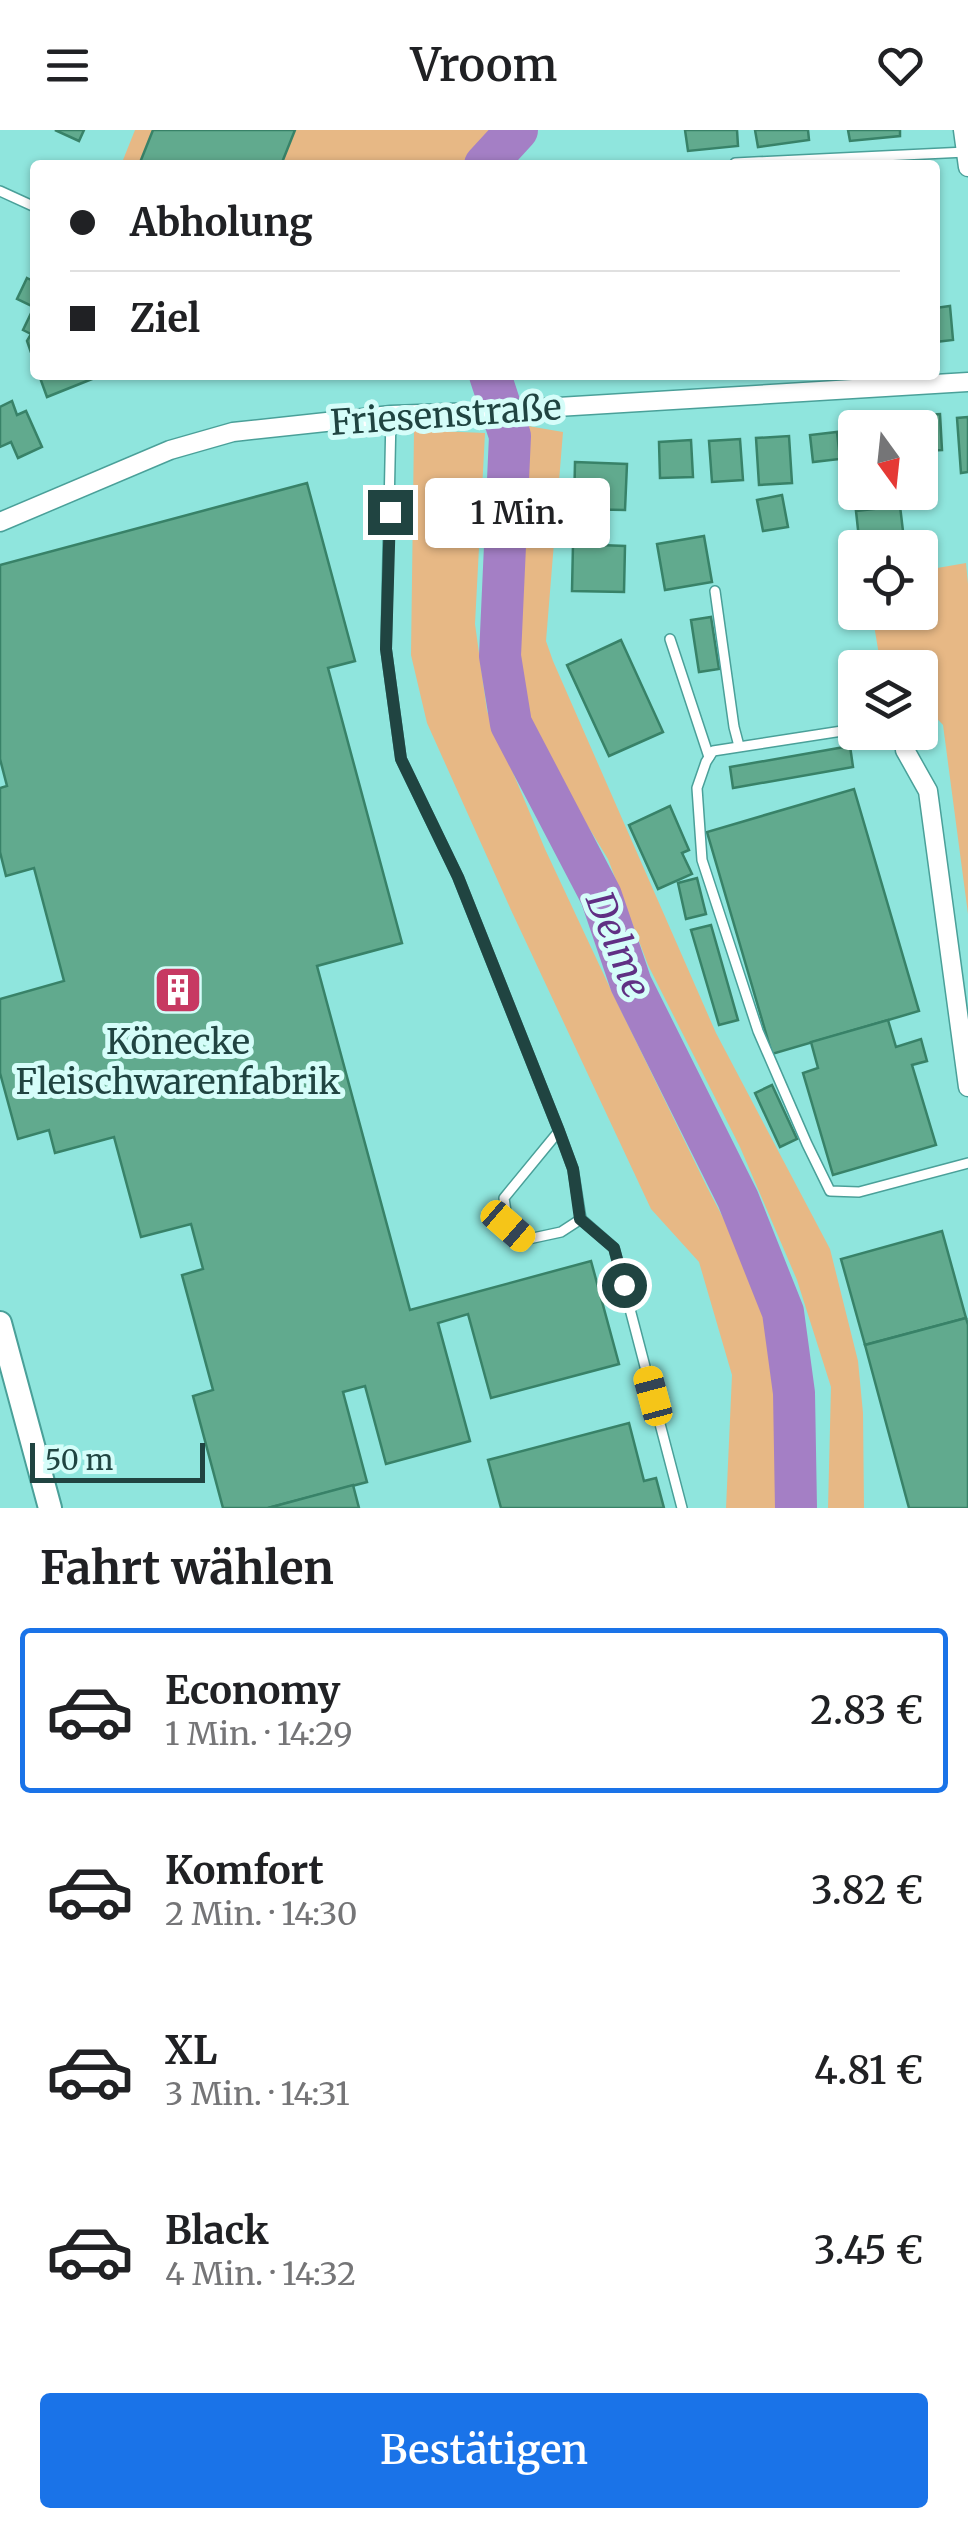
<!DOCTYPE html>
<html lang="de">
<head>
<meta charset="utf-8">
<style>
	body { margin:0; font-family:Merriweather,serif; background:#f6f6f6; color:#202124; height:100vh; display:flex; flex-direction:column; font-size:38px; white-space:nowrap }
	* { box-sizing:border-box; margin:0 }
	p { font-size:32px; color:#757577 }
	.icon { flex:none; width:55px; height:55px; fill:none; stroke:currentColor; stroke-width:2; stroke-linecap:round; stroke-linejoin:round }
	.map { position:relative; height:1378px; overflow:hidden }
	.drawer { display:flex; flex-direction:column; background:#fff; flex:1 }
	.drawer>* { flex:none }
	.top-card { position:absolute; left:30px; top:30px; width:910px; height:220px; border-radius:10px; box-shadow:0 2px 8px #0004; display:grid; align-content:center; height:220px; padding:0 40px; background:#fff }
	.needle { width:65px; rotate:165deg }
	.buttons { position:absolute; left:838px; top:280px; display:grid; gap:20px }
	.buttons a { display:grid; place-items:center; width:100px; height:100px; border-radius:10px; background:#fff; box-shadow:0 2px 8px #0004; font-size:50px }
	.scale { position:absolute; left:30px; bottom:25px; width:175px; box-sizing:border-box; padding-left:10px; border:5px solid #204441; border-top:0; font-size:28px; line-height:35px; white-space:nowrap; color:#204441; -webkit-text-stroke:8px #d5fdf9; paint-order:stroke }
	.end { position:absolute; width:45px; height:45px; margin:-22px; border:12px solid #204441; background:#fff; box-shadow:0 0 0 5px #fff }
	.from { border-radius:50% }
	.bubble { position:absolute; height:70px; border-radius:10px; background:#fff; box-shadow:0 2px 8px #0004; font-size:32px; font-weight:600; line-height:70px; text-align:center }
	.car { position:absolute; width:30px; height:60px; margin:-30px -15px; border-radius:12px; box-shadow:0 0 8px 2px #0007; background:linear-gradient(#f5c518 24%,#345 0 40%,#f5c518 0 76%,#345 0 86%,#f5c518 0) }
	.top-card b { display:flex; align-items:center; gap:35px; height:95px; font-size:38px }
	.top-card b+b { border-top:2px solid #e0e0e0 }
	.top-card i { width:25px; height:25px; background:#202124 }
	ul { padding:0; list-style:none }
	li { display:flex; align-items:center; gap:30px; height:165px; margin:0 20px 15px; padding:0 20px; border:5px solid transparent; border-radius:10px }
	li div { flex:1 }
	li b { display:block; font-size:38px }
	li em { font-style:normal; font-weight:600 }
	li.current { border-color:#1a73e8 }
	li>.icon { width:90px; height:90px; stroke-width:1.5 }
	h2 { padding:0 40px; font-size:45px; line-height:120px }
	.action { display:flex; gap:20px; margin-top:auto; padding:20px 40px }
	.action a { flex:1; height:115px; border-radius:10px; background:#1a73e8; color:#fff; font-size:40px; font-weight:600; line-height:115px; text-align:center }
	header { display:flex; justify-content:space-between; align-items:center; height:130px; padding:0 40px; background:#fff; font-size:45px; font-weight:600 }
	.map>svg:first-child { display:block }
</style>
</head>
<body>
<header><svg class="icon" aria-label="menu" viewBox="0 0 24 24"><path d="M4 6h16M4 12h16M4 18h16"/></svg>Vroom<svg class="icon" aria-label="heart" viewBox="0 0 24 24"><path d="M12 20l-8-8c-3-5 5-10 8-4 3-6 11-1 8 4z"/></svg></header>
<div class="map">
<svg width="968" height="1378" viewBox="0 0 968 1378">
	<rect width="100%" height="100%" fill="#8fe5dd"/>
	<g fill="#e7b885">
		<polygon points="135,0 498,0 465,35 121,35"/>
		<polygon points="528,296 563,302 546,511 553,531 716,903 830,1119 858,1231 863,1283 864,1378 828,1378 831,1257 797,1150 740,1017 648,835 608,729 527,597 514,520"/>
		<polygon points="414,300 485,303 475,494 487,581 545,719 611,860 707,1057 768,1174 779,1294 779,1378 726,1378 732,1245 699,1132 651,1079 511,780 427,593 411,525"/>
		<polygon points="966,433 968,454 968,784 943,595 926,577 920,577 920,538 881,537 872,483 920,482 920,441"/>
	</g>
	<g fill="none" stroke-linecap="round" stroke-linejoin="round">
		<g stroke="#a47fc5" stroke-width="42">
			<polyline points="485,35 517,0"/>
			<polyline points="490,245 510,306 500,526 511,594 601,766 631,854 738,1069 783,1182 794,1263 796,1378"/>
		</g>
	</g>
	<g fill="#61aa8e" stroke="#388268" stroke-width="2.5">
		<polygon points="55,0 84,0 79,11"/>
		<polygon points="153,0 295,0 281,35 139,35"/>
		<polygon points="685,0 737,0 738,16 688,21"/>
		<polygon points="755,0 808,0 809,10 758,17"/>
		<polygon points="848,0 900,0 900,6 850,11"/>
		<polygon points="27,148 35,152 35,234 27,211 31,204 23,200 34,177 17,169"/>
		<polygon points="950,176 953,210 935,212 935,178"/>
		<polygon points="39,245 102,245 47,267"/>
		<polygon points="12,271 17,285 26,281 42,317 18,328 11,312 0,317 0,277"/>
		<polygon points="940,284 942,320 920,321 920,298 910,298 909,286"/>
		<polygon points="968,287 968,342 961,343 957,288"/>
		<polygon points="837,302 840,329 813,332 810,305"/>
		<polygon points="789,306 792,353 759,355 756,308"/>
		<polygon points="740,309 743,350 712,352 709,311"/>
		<polygon points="691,310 693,347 660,348 659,312"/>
		<polygon points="575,332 627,334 625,380 574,379"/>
		<polygon points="307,353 355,531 328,538 402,813 317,836 410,1180 591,1131 619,1234 491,1268 468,1184 438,1193 470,1311 386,1334 365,1256 343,1262 367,1352 268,1378 223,1378 193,1266 213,1260 182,1145 203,1139 191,1094 141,1107 114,1007 55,1023 49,1000 18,1009 0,943 0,869 64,851 34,738 6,746 0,722 0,658 7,656 0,629 0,435"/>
		<polygon points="782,365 788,397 763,401 757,370"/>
		<polygon points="900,376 905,418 860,418 856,381"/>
		<polygon points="704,406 712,452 665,460 657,414"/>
		<polygon points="573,414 625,416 624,462 572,461"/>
		<polygon points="711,487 719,539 699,542 691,490"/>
		<polygon points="621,510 663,602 609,626 567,535"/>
		<polygon points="850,616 853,637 733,658 730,637"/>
		<polygon points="854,659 919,881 772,924 707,702"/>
		<polygon points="670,676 689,720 682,723 692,744 658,759 629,695"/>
		<polygon points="697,748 706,784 686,789 678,753"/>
		<polygon points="711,795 738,890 719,895 691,800"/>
		<polygon points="888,890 896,917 921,909 927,931 912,935 936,1015 833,1045 803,943 818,938 811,912"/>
		<polygon points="772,955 797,1009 780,1017 755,963"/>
		<polygon points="942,1101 966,1188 865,1215 841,1129"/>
		<polygon points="966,1188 968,1195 968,1378 909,1378 865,1215"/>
		<polygon points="629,1293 644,1351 656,1348 664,1378 501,1378 488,1330"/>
		<polygon points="353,1355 359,1378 268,1378"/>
	</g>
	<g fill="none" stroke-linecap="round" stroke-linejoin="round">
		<g stroke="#4aa099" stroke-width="12">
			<g id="service">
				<polyline points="735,33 966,22"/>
				<polyline points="0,61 35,77"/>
				<polyline points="391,286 386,519 401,629 458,747 559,1001 573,1039 581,1089 561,1102 524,1110 508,1096 504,1068 559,1001"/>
				<polyline points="715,461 734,597 739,616"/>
				<polyline points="670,509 709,627"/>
				<polyline points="855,599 713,621 706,632 697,658 702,730 758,901 807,1014 830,1061 859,1062 968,1033"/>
				<polyline points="887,602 905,620"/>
				<polyline points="581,1089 614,1118 682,1378"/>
			</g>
		</g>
		<g stroke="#4aa099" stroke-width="21">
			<g id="minor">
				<polyline points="963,0 968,37"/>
				<polyline points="0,392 170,320 233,302 391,285 476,282 968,252"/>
				<polyline points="905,620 928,661 968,957"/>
			</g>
		</g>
		<g stroke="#4aa099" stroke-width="26">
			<polyline id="tertiary" points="0,1193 50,1378"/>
		</g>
		<use href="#service" stroke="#fff" stroke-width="9"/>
		<use href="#minor" stroke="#fff" stroke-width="18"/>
		<use href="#tertiary" stroke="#fff" stroke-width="22"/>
	</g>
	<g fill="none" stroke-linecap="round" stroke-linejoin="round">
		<polyline stroke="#204441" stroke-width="12" points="390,382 386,519 401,629 458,747 559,1001 573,1039 580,1089 614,1118 624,1155"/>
	</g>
	<defs>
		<g id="building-square" transform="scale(2.5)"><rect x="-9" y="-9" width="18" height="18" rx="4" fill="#c73962" stroke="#d5fdf9"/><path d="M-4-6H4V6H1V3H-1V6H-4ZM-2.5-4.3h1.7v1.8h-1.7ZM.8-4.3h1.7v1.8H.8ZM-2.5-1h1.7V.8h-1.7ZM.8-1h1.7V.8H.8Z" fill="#fff"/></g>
	</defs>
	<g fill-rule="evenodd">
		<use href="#building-square" x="178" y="860"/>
	</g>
	<g text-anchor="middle" stroke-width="10" stroke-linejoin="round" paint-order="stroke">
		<g font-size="35" fill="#204441" stroke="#d5fdf9">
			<text transform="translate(446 285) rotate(-4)" y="12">Friesenstraße</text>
		</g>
		<g font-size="35" fill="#204441" stroke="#d5fdf9">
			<text x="178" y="924">Könecke<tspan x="178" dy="40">Fleischwarenfabrik</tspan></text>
		</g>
		<g font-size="38" font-style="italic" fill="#603084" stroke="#d5fdf9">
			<text transform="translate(618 815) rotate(68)" y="13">Delme</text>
		</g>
	</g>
</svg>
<div class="buttons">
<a><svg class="needle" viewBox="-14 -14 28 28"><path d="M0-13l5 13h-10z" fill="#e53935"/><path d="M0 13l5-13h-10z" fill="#757577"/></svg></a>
<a><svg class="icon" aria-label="locate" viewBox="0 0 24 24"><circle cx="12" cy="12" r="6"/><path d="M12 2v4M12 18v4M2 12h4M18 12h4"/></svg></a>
<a><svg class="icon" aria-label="layers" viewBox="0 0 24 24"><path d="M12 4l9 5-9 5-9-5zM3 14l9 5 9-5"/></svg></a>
</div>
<div class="scale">50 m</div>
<i class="end from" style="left:624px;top:1155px"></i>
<i class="end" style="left:390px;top:382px"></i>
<div class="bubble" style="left:425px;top:348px;width:185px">1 Min.</div>
<i class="car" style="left:508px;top:1096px;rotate:131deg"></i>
<i class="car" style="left:653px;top:1266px;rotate:345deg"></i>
<div class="top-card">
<b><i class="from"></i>Abholung</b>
<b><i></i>Ziel</b>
</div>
</div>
<section class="drawer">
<h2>Fahrt wählen</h2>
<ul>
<li class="current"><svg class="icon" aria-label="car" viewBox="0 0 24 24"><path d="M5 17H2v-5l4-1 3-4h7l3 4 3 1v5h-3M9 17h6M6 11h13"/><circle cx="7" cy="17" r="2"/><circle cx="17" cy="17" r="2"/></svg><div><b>Economy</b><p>1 Min. · 14:29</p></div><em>2.83 €</em></li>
<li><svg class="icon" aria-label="car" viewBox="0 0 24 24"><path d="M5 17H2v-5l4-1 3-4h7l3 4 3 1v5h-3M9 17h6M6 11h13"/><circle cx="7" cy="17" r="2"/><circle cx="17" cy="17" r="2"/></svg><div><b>Komfort</b><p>2 Min. · 14:30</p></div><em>3.82 €</em></li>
<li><svg class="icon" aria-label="car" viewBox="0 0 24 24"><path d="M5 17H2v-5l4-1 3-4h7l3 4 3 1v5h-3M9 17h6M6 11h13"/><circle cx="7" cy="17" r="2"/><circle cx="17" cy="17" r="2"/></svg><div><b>XL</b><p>3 Min. · 14:31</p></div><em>4.81 €</em></li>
<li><svg class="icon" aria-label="car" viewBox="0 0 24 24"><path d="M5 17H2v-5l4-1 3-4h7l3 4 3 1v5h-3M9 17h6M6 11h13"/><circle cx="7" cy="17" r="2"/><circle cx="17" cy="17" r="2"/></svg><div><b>Black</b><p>4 Min. · 14:32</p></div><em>3.45 €</em></li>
</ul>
<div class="action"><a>Bestätigen</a></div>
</section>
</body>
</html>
